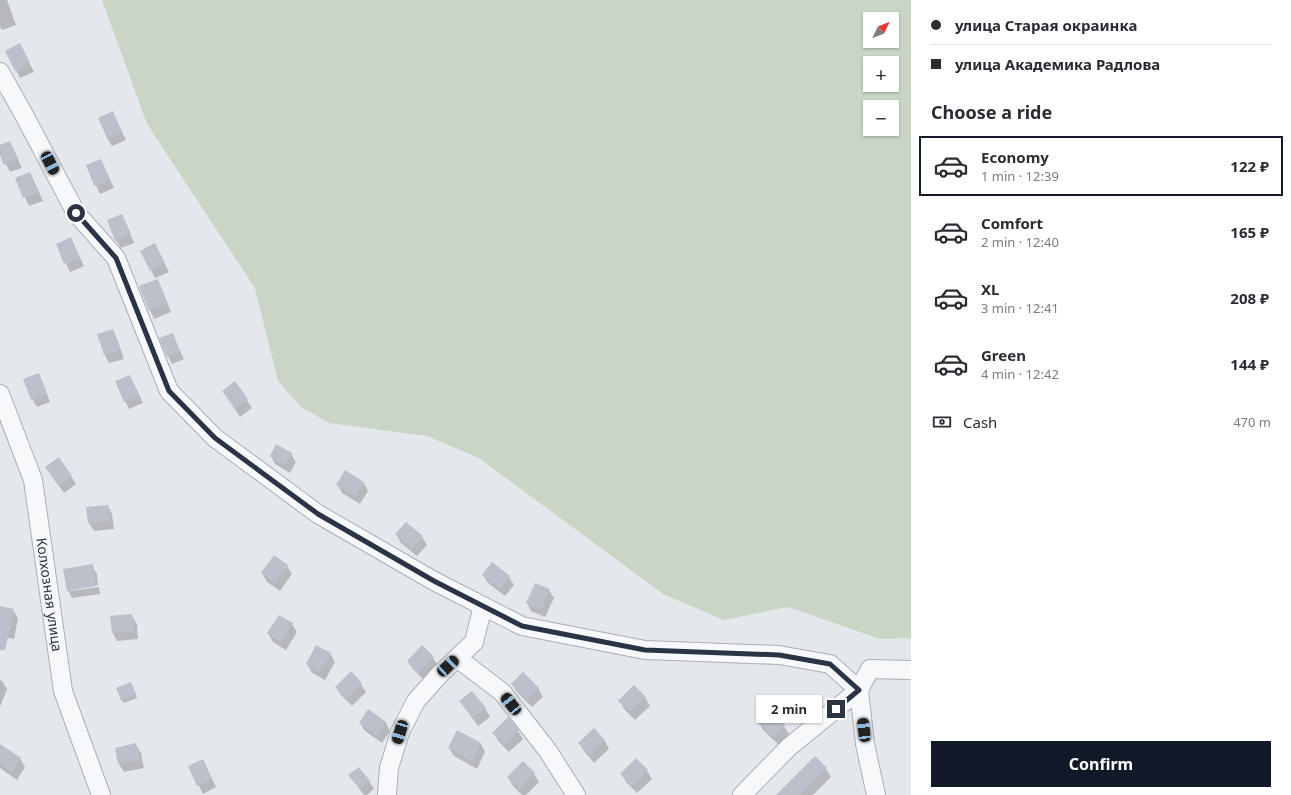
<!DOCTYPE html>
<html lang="en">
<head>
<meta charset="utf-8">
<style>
	body { margin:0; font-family:"Noto Sans",sans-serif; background:#f2f2f3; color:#2b2b33; height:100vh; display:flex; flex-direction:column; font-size:15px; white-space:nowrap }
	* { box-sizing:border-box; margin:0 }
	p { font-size:13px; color:#7c7c81 }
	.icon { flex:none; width:22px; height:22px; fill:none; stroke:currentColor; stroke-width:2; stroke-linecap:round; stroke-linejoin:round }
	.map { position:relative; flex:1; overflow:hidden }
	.sheet { display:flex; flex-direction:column; background:#fff; width:380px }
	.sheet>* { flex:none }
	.top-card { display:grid; align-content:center; height:88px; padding:0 20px; background:#fff }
	.needle { width:26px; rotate:47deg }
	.controls { position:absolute; left:863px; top:12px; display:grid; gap:8px }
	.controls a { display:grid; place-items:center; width:36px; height:36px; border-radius:0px; background:#fff; box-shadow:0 1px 3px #0004; font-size:20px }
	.end { position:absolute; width:18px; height:18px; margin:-9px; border:5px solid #2b3445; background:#fff; box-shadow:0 0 0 2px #fff }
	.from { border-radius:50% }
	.bubble { position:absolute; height:28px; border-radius:0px; background:#fff; box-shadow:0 1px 3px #0004; font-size:13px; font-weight:700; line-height:28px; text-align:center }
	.car { position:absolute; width:12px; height:24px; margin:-12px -6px; border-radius:5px; box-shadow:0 0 3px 1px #0007; background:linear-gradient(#222 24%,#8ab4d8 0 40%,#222 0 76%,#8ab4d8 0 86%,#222 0) }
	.top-card b { display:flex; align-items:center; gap:14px; height:38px; font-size:15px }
	.top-card b+b { border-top:1px solid #e1e1e2 }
	.top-card i { width:10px; height:10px; background:#2b2b33 }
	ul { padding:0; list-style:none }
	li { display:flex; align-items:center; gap:12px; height:60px; margin:0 8px 6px; padding:0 12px; border:2px solid transparent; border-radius:0px }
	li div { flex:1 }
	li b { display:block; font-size:15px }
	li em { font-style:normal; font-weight:700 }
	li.on { border-color:#111827 }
	li>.icon { width:36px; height:36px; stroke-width:1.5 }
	h2 { padding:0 20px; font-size:18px; line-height:48px }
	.pay { display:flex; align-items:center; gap:10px; height:44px; padding:0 20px; font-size:15px }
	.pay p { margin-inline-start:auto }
	.cta { display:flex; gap:8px; margin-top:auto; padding:8px 20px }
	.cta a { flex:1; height:46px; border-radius:0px; background:#111827; color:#fff; font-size:16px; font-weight:700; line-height:46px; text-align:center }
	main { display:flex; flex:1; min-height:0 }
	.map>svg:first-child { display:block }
</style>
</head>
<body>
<main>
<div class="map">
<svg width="911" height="795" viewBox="0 0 911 795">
	<rect width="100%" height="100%" fill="#e4e7ec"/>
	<path fill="#c9d6c5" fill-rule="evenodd" d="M102,0H911V638L880,639L788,607L724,620L663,594L479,458L427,436L329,423L301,407L278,381L255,288L147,124ZM870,19H892V41H870ZM870,63H892V85H870ZM870,107H892V129H870Z"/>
	<g fill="#0003">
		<polygon points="0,0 7,0 16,25 2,30 0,27"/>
		<polygon points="24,53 34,72 20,78 16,70"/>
		<polygon points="113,113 126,140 112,146 107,138"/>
		<polygon points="10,142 22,168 10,172 0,152 0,146"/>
		<polygon points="101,160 114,188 100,194 87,166"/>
		<polygon points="30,173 43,201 29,206 16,178"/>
		<polygon points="122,215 134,243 121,248 116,240"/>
		<polygon points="71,239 84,266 70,272 57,244"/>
		<polygon points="159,253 169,272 155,278 151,270"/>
		<polygon points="157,280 162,289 171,312 154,319 150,310"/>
		<polygon points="113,330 117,339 124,359 109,363 105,355 98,335"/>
		<polygon points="172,334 184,359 172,364 168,356"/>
		<polygon points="38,374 43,383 50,402 37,407 32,399"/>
		<polygon points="235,382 252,408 240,417 223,391"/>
		<polygon points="134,384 143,403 129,409 125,401"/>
		<polygon points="291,454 296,462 290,473 275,464 271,456"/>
		<polygon points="346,472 364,483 368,491 360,504 342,493 338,485"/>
		<polygon points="51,475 71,476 76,484 64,493"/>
		<polygon points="108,506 112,514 114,529 94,531 89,523 87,508"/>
		<polygon points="396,534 422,537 427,545 417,556 401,543"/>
		<polygon points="92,566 97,574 98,585 70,589 70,591 99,587 100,594 72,598 68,590"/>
		<polygon points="287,566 292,574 280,591 267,582 262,573"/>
		<polygon points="483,575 509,577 514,585 505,596 488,583"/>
		<polygon points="549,590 554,598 545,617 531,611 527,603"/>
		<polygon points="0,607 13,610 18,618 14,639 0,636"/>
		<polygon points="132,616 137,624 138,639 117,641 113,633"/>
		<polygon points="279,616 292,624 297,632 286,650 273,642 268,633"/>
		<polygon points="422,647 433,658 438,666 424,680 413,669 408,661"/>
		<polygon points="330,653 335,662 325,680 312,673 307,664"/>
		<polygon points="351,673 361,684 366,692 352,706 341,695 336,687"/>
		<polygon points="0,680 2,681 7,689 0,707"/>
		<polygon points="512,684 538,688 543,697 532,707 517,692"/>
		<polygon points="133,687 137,698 124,703 121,700"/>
		<polygon points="645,697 650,706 635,720 624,709 620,701"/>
		<polygon points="460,701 485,708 490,717 478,726"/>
		<polygon points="368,711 386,723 390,731 382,743 365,731 360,723"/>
		<polygon points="759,722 784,726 789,734 779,745 763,730"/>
		<polygon points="594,729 605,741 609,749 594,763 584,751 579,743"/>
		<polygon points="518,731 523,739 509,752 498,741 494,733"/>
		<polygon points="458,732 481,744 485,752 477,769 454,756 449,748"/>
		<polygon points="136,745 141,753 144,768 124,772 119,764 116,749"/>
		<polygon points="3,747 20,759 25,767 17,780 0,768 0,752"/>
		<polygon points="815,758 826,769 831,777 813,795 778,795"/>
		<polygon points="203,760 216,787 203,794 189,766"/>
		<polygon points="636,760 647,771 652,779 637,793 626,782 622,774"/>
		<polygon points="534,774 539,782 526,795 522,795 513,786 508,777"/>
		<polygon points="350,776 369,781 374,789 367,795 364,795"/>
	</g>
	<g fill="#bbc0ca">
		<polygon points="20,43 30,63 15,71 5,51"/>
		<polygon points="113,111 122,132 107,138 98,118"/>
		<polygon points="10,141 18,159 4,165 0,155 0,145"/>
		<polygon points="101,159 110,180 94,186 86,165"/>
		<polygon points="30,172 39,192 23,198 15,178"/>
		<polygon points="122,214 131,234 115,241 107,220"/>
		<polygon points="71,237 80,258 64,264 56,244"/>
		<polygon points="155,243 165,263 150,271 140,251"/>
		<polygon points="158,279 167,304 149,311 139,286"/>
		<polygon points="113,329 120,350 104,355 97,334"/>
		<polygon points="173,333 180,351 167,357 159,338"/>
		<polygon points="39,373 47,394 31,400 23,379"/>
		<polygon points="130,375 139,395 124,402 115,381"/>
		<polygon points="235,381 248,399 235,409 222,391"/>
		<polygon points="276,444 292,453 285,465 270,456"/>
		<polygon points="59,457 72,476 58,485 45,467"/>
		<polygon points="345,470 364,482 356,496 336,485"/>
		<polygon points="108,505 110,521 88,523 86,507"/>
		<polygon points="406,522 423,536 412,549 395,534"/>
		<polygon points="274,555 288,565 275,583 261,573"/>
		<polygon points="492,562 510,576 500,589 482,575"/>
		<polygon points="93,564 96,586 67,591 63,569"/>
		<polygon points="535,583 550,589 541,610 526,603"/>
		<polygon points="0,606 14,609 5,650 0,650"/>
		<polygon points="132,614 134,631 112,633 110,616"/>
		<polygon points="279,615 293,623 281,642 267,633"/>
		<polygon points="316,645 331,653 320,672 306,664"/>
		<polygon points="422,645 434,657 418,673 407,661"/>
		<polygon points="351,671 362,683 346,699 335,687"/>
		<polygon points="523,672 539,688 527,700 511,684"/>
		<polygon points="131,682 136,694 121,700 116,688"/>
		<polygon points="634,685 646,697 630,712 618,701"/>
		<polygon points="472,691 486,708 473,718 459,701"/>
		<polygon points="368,709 386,722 377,736 359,723"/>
		<polygon points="769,710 785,725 774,737 757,722"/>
		<polygon points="508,717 519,730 504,745 492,733"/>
		<polygon points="594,728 605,740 589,755 578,743"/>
		<polygon points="457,730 481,743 472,761 448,748"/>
		<polygon points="136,743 140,760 118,764 115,748"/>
		<polygon points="0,744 21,758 12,772 0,764"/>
		<polygon points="815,756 827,768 800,795 776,795"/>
		<polygon points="636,758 648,770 632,786 620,774"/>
		<polygon points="203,759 212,779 197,786 188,766"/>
		<polygon points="523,761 535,773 519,789 507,777"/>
		<polygon points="359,767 370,781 360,789 348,775"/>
	</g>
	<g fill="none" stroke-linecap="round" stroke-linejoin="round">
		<g stroke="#a9aeb7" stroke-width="20">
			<g id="minor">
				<polyline points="0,72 23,113 76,213 116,258 169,391 215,438 318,514 434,581 522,626 645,650 779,655 830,664 859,690 870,669 911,670"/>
				<path id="s1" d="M0,394L33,480L63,691L101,795"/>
				<polyline points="457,658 502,692 548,751 576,795"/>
				<polyline points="859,690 865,744 876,795"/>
				<polyline points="387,795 389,768 400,732 416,701 440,674 474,642 483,606"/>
				<polyline points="742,795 789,747 859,690"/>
			</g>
		</g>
		<use href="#minor" stroke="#f7f8fa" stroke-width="18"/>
	</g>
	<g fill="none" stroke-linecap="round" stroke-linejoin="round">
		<polyline stroke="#2b3445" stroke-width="5" points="76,213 116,258 169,391 215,438 318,514 434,581 522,626 645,650 779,655 830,664 859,690 836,709"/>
	</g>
	<g text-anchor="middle" stroke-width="4" stroke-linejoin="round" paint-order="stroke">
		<g font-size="14" fill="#2b3445" stroke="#f4f6f9">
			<text dy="5" stroke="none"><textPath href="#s1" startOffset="208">Колхозная улица</textPath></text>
		</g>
	</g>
</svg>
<div class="controls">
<a><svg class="needle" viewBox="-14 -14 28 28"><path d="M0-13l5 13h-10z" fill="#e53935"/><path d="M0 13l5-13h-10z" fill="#7c7c81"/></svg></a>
<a>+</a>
<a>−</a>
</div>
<i class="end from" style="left:76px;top:213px"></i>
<i class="end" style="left:836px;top:709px"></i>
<div class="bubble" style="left:756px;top:695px;width:66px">2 min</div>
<i class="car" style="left:50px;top:163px;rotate:153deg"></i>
<i class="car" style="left:448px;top:666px;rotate:47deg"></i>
<i class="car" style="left:511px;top:704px;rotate:322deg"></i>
<i class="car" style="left:864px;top:730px;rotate:353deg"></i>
<i class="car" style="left:400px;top:732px;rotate:197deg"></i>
</div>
<section class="sheet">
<div class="top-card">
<b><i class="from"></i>улица Старая окраинка</b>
<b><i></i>улица Академика Радлова</b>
</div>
<h2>Choose a ride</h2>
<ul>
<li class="on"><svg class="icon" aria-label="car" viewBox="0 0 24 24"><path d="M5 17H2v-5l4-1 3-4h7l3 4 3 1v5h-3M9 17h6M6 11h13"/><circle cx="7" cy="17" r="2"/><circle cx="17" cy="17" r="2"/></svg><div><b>Economy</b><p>1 min · 12:39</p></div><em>122 ₽</em></li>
<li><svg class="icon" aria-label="car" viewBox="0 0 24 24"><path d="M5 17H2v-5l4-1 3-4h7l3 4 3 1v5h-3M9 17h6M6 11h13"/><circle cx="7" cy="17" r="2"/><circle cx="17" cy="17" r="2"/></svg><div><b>Comfort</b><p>2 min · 12:40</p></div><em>165 ₽</em></li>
<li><svg class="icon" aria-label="car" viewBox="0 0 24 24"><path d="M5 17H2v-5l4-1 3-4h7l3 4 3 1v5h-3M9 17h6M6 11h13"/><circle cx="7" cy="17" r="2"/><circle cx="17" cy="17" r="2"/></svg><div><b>XL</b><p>3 min · 12:41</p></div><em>208 ₽</em></li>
<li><svg class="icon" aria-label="car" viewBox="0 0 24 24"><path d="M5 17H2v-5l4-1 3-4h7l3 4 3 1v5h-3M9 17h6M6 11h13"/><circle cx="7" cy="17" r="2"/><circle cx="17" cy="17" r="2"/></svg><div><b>Green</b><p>4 min · 12:42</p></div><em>144 ₽</em></li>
</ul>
<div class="pay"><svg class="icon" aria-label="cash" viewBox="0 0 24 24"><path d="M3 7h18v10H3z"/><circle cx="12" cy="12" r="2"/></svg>Cash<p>470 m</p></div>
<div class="cta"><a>Confirm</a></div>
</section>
</main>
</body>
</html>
